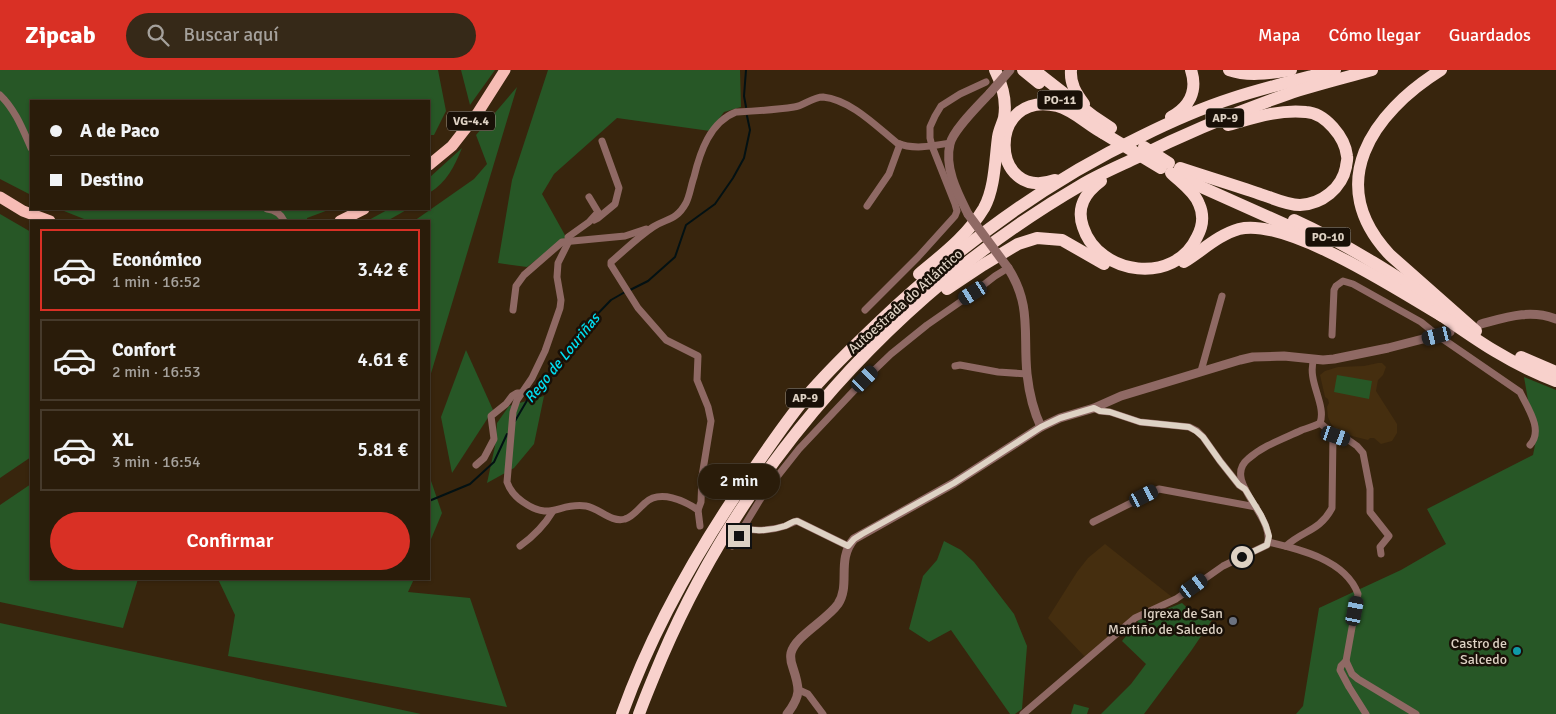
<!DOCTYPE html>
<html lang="es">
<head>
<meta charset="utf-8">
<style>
	body { margin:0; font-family:Signika,sans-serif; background:#362918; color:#f1f3f6; height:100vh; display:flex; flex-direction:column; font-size:19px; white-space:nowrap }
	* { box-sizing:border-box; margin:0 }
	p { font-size:16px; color:#a5a19c }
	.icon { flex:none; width:28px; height:28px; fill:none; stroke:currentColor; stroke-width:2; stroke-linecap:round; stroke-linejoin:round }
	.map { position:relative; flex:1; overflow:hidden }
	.side { position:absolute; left:30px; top:150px; width:400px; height:360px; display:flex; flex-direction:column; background:#2a1c0a; border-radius:0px; box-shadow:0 1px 4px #0004,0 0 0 1px #463a2b }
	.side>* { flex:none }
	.hud { position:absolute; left:30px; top:30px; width:400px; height:110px; border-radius:0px; box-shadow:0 1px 4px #0004,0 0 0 1px #463a2b; display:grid; align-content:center; height:110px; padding:0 20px; background:#2a1c0a }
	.end { position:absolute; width:22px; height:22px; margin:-11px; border:6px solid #ded2c4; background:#111; box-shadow:0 0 0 2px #111 }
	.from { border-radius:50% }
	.bubble { position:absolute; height:35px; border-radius:18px; background:#2a1c0a; box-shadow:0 1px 4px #0004,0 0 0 1px #463a2b; font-size:16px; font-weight:600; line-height:35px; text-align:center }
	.car { position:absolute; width:15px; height:30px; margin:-15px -8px; border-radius:6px; box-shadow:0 0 4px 1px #0007; background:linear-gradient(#222 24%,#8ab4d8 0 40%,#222 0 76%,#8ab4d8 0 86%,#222 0) }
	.hud b { display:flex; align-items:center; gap:18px; height:48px; font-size:19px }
	.hud b+b { border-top:1px solid #463a2b }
	.hud i { width:12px; height:12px; background:#f1f3f6 }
	ul { padding:9px 0 0; list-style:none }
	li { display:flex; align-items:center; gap:15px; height:82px; margin:0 10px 8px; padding:0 10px; border:2px solid #463a2b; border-radius:0px }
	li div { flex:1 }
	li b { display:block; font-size:19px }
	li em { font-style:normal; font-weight:600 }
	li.current { border-color:#d93025 }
	li>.icon { width:45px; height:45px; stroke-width:1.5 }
	.action { display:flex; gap:10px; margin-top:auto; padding:10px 20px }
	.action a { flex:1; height:58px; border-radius:30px; background:#d93025; color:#fff; font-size:20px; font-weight:600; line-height:58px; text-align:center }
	header { display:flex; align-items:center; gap:30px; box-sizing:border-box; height:70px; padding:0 25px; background:#d93025; color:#fff }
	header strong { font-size:24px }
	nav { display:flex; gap:28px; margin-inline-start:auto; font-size:18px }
	.search { width:350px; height:45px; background:#362918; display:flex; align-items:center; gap:12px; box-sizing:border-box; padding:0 18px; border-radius:28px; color:#a5a19c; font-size:19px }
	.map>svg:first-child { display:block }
</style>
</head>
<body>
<header>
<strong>Zipcab</strong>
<div class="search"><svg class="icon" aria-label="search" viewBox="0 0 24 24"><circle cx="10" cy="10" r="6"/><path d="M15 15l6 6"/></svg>Buscar aquí</div>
<nav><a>Mapa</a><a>Cómo llegar</a><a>Guardados</a></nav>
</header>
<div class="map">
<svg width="1556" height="644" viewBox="0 0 1556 644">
	<rect width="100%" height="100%" fill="#38250d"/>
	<g fill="#452e0f">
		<polygon points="1378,293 1382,293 1386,297 1383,305 1378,310 1376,321 1397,354 1397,363 1392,371 1381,374 1374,368 1370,368 1368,370 1352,366 1338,361 1331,354 1328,347 1327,337 1329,333 1328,329 1325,327 1320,305 1325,301 1338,297 1364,296"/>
		<polygon points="1105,474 1172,527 1135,546 1086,588 1048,548 1077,502 1088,488"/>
	</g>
	<g fill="#275726">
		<polygon points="0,0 438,0 446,41 434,65 429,65 429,31 31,31 31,125 0,109"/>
		<polygon points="461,0 495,0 470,35"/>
		<polygon points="548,0 740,0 741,37 724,42 710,61 617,48 554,104 542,124 566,167 527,197 498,193 512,110"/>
		<polygon points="517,17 429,310 429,151 414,151 474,109 487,94 476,65"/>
		<path d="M462,78C454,97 447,112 429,123V108Z"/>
		<polygon points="59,139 331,139 307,148 307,151 89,151"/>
		<polygon points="389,139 408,139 387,151 367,151"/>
		<polygon points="0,144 31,162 31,387 0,408"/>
		<polygon points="466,280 493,340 452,403 441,347"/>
		<polygon points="1337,305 1372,311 1369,329 1334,322"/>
		<polygon points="1524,307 1556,320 1556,644 1296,644 1303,636 1319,538 1401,500 1446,474 1427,439 1533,385 1538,360 1529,336"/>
		<polygon points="544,326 534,374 514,398 487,413 495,376 497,353 509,336"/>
		<polygon points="429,405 442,443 429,474"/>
		<polygon points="31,414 31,509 138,509 123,558 0,532 0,435"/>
		<polygon points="944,471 961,480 974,492 1014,544 1027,576 1022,639 1015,644 1010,644 951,560 929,572 909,559 923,506 937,490"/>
		<polygon points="218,509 414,509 408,522 470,528 507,637 228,586 235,545"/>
		<polygon points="1182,533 1200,550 1206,543 1212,550 1191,581 1144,644 1101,644 1131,614 1146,594 1122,571 1139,550"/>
		<polygon points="0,553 421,644 0,644"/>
		<polygon points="1074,634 1089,638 1087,644 1071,644"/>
	</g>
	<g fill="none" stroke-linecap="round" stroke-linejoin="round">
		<g stroke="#031113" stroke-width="2">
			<polyline points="746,37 744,26 746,0"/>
			<polyline points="630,220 648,211 675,187 686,155 715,134 733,108 744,88 750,60 747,46"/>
			<polyline points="515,351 532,322 556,300 582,260 611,230 625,222"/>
			<polyline points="429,431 470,414 494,392 507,364"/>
		</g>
		<g stroke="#8f6964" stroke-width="7">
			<path d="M0,25C15,39 23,60 31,78"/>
			<path d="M589,127L598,142L589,152L568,167L569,171L558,193L557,207L561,230L560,238L545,281L532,308L517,330L513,342L507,412C510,421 516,427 523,432C552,452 558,432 586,436C599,438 611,453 625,449C633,447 639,438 645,433C660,419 685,431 698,440L700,456"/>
			<polyline points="867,136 889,104 900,74"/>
			<path d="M267,139C275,140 281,144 284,151"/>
			<polyline points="594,150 598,148 615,134 619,118 602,71"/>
			<polyline points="513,240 516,216 524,205 562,172 625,166 646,159"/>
			<polyline points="865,240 918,187 955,146 957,141 955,134 932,76 930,68 930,57 935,46 941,36 960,24 986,12"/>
			<path d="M1332,265L1334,220L1336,216L1343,211L1353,214L1421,252L1437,265L1520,322C1527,337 1544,360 1530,375"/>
			<polyline points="955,296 960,295 998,302 1027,304"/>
			<polyline points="1201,301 1222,226"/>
			<polyline points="1094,338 1100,341 1110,342 1140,352 1189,357 1197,361 1203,367 1220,391 1239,415 1245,419"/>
			<polyline points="1320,353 1333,364 1347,369 1357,376 1363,383 1370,419 1370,442 1389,466 1380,477 1381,484"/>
			<polyline points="476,395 484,388 494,369 491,346 506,334 512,326 517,323 521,323"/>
			<path d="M698,440L701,432L702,406L711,351L708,337L697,310L698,286L666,270L638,238L611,195V192C625,180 638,167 653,157C667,148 676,151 686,133C690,125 691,115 694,107C700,82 710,52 736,42C755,41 775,40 794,37C804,36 812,27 823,27C851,30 876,56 897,73C913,80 933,76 950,73"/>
			<polyline points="1093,452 1159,419 1256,437"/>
			<path d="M743,458C756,462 773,460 785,456C790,454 792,452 797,451L848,476"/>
			<path d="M1268,472C1299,479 1346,490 1358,524L1346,591L1352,604L1358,609L1416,644"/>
			<polyline points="729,474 732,476 763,425 780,403 799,379 865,309 891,284 927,255 973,223 995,206 1008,198"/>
			<path d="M520,476C534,466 544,456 553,441"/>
			<path d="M1286,476C1303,460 1319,462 1332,438L1333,364"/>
			<polyline points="1346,591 1341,596 1340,600 1349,617 1366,644"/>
			<polyline points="799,620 808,624 823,644"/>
			<path d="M1023,644L1135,548L1176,529L1223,496L1267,475C1277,447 1221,411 1248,389C1264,375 1283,369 1302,360C1308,358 1315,356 1320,353C1327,335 1306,310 1314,289"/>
		</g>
		<g stroke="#8f6964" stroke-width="9">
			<path d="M968,144C958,124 944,98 950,74C953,60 979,35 990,23"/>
			<path d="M1008,198C1032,235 1023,264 1027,304C1029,322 1033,340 1041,357"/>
			<path d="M1481,254C1507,247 1530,239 1556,249"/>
			<path d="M787,644C801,626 800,619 793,598C791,593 790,589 791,583C795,566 827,550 838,534C851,514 836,490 854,469L954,413L1041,357L1060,348L1094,338L1121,326L1240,290L1253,287L1284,286L1323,290L1334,289L1388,278L1450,262"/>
		</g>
		<g stroke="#f6bcb5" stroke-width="11">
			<polyline points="429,95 452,76 477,44 505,0"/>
			<polyline points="0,127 23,141 50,151"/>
			<polyline points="340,151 364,139"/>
		</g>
		<g stroke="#f8d1cc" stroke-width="12">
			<polyline points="1023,0 1039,13"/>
			<polyline points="1034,0 1093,46 1111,58"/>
			<path d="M1071,0C1070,14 1076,23 1084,34"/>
			<path d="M1229,0C1249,7 1271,3 1291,0"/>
			<path d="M1441,0C1372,43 1323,114 1390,185L1476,261"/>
			<path d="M1171,47C1189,37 1198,21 1191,0"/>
			<path d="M1180,98C1207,107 1234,115 1260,124C1273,128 1286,135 1300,135C1322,134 1342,118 1346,97C1346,94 1348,89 1347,86C1345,67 1325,43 1306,42C1280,39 1253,48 1228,55"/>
			<polyline points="1179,107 1302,162"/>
			<path d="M1055,110C989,133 986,19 1057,36C1073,40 1088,55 1103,63"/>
			<path d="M1101,111C1085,123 1076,137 1083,157C1099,206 1175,215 1197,167C1203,156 1204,145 1199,134C1194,121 1180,112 1171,103"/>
			<path d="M1294,150C1349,175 1398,207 1447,240"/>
			<path d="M1184,192C1202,181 1218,165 1239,159C1287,147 1399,221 1442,246"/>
			<path d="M919,204C943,184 968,165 984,138C995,118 995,89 998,67C999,60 1002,55 1004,48C1007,31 1003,16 995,0"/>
			<polyline points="947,219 983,195 1018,174 1037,168 1062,170 1104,194"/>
			<path d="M1435,241C1475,269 1510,294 1556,311"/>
			<polyline points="1521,287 1556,302"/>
			<path d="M622,644C654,555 701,474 755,397C773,371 791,344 812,320C833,296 856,274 879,252C957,178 1043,113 1140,67C1170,52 1202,38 1233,28C1267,17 1301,9 1335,0"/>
			<path d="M639,644C646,625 654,606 662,587C746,391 898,221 1083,114C1100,104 1119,96 1138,87C1186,63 1237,42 1288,24C1315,15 1344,8 1372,0"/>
		</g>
		<g stroke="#8f6964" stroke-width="9">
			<polyline points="990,23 1010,0"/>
			<polyline points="968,144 1008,198"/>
		</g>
		<g stroke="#f8d1cc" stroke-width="12">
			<polyline points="1103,63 1161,98"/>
			<polyline points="1144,77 1169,93"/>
		</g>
	</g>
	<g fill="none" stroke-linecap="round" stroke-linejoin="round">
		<path stroke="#ded2c4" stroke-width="6" d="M739,466L743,458C756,462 773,460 785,456C790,454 792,451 797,451L848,476L854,469L862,464L954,413L1041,357L1060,348L1094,338L1100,341L1110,342L1140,352L1189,357L1196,361L1203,367L1220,391L1239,415L1245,419L1261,445L1266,456L1269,466L1267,475L1242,487"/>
	</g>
	<circle fill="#6b7280" stroke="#191007" stroke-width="2" cx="1233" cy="551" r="5"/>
	<circle fill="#0f9aa8" stroke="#191007" stroke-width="2" cx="1517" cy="581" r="5"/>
	<g text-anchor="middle" stroke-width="5" stroke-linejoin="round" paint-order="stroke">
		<g fill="#191007" stroke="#a3988b" stroke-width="1">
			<rect x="1037.5" y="20.5" width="45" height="19" rx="4"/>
			<rect x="1206" y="38.5" width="38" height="19" rx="4"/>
			<rect x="447" y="41.5" width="48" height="19" rx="4"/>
			<rect x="1305.5" y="157.5" width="45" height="19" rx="4"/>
			<rect x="786" y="318.5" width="38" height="19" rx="4"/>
		</g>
		<g font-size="12" font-weight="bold" fill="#ded2c4">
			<text x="1060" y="34">PO-11</text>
			<text x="1225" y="52">AP-9</text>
			<text x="471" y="55">VG-4.4</text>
			<text x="1328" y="171">PO-10</text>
			<text x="805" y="332">AP-9</text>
		</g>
		<g font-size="14" fill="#ded2c4" stroke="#191007">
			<text transform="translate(905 231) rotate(-42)" y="5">Autoestrada do Atlántico</text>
		</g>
		<g font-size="14" fill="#ded2c4" stroke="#191007" text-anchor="end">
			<text x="1223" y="548">Igrexa de San<tspan x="1223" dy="16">Martiño de Salcedo</tspan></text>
			<text x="1507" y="578">Castro de<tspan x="1507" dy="16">Salcedo</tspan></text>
		</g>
		<g font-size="15" font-style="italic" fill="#00ddf0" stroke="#191007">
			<text transform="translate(562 288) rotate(-51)" y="5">Rego de Louriñas</text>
		</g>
	</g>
</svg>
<i class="end from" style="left:1242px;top:487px"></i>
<i class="end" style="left:739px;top:466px"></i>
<div class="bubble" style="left:698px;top:394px;width:82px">2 min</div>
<i class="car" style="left:973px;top:223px;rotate:238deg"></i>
<i class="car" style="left:1437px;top:266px;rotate:256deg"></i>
<i class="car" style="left:865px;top:309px;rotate:45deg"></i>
<i class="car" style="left:1336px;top:366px;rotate:109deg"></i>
<i class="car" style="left:1144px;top:426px;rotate:63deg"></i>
<i class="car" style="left:1194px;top:516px;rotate:54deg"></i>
<i class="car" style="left:1355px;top:541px;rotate:11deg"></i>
<div class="hud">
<b><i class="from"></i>A de Paco</b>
<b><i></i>Destino</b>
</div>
<section class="side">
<ul>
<li class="current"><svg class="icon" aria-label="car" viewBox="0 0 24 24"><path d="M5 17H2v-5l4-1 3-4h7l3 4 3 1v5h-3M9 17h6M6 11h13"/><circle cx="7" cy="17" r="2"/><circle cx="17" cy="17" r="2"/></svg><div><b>Económico</b><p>1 min · 16:52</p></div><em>3.42 €</em></li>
<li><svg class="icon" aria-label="car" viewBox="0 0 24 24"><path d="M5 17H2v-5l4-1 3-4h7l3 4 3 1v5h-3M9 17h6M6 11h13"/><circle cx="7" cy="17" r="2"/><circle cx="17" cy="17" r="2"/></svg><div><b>Confort</b><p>2 min · 16:53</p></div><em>4.61 €</em></li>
<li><svg class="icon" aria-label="car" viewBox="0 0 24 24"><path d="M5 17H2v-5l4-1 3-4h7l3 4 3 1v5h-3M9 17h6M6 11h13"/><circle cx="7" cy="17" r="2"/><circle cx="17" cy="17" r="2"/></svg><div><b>XL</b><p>3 min · 16:54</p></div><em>5.81 €</em></li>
</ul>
<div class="action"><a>Confirmar</a></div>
</section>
</div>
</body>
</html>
